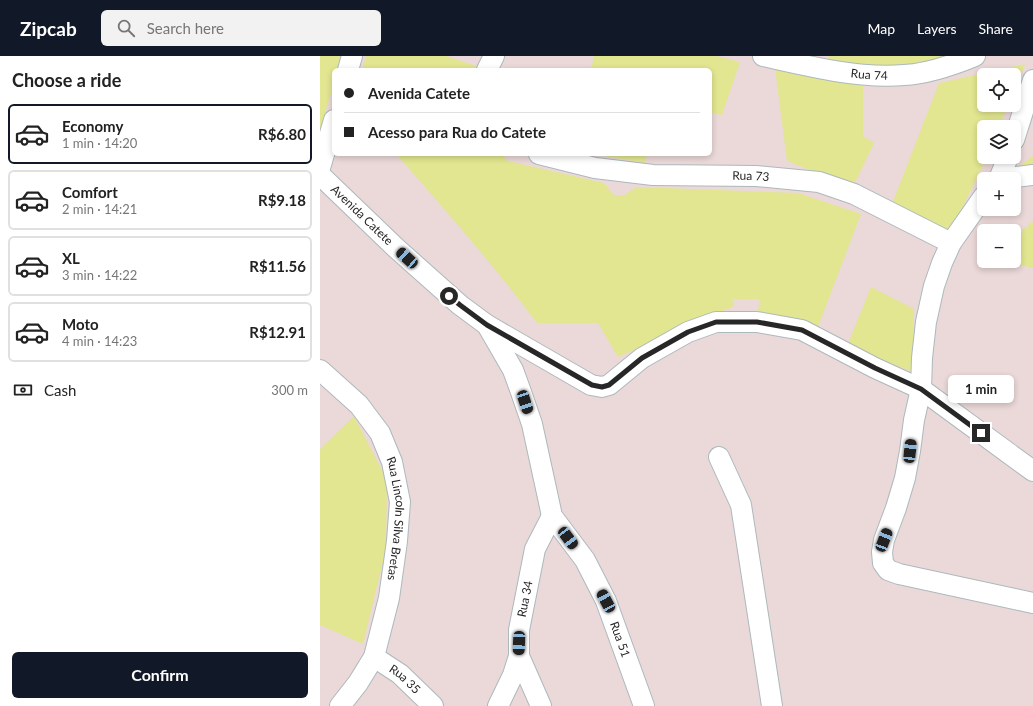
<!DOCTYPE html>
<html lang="en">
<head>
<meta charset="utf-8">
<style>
	body { margin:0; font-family:Lato,sans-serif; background:#f2f2f2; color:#222; height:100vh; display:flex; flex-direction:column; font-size:15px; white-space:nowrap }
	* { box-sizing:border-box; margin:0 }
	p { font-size:13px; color:#767676 }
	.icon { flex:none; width:22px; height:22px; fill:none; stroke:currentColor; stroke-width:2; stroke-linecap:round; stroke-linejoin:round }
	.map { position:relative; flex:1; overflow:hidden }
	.panel { display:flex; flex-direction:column; background:#fff; width:320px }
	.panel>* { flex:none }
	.banner { position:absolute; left:12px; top:12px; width:380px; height:88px; border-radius:6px; box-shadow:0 2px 6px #0003; display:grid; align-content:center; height:88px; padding:0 12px; background:#fff }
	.tools { position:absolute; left:657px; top:12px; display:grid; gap:8px }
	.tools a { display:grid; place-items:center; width:44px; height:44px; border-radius:6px; background:#fff; box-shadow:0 2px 6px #0003; font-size:20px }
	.end { position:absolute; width:18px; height:18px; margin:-9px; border:5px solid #272727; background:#fff; box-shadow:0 0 0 2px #fff }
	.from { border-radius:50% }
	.bubble { position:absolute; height:28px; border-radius:6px; background:#fff; box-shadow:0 2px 6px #0003; font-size:13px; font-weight:700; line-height:28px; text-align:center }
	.car { position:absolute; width:12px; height:24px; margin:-12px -6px; border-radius:5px; box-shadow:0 0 3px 1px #0007; background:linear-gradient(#222 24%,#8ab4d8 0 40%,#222 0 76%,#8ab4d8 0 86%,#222 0) }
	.banner b { display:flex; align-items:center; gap:14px; height:38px; font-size:15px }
	.banner b+b { border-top:1px solid #e0e0e0 }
	.banner i { width:10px; height:10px; background:#222 }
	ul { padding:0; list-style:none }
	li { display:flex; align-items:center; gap:12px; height:60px; margin:0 8px 6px; padding:0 4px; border:2px solid #e0e0e0; border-radius:6px }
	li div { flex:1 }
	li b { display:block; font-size:15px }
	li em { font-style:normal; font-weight:700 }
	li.active { border-color:#111827 }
	li>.icon { width:36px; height:36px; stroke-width:1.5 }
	h2 { padding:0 12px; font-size:18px; line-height:48px }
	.pay { display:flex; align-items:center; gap:10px; height:44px; padding:0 12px; font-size:15px }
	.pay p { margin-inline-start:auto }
	.action { display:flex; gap:8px; margin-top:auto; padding:8px 12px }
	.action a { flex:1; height:46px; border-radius:6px; background:#111827; color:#fff; font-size:16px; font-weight:700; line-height:46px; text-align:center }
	header { display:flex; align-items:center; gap:24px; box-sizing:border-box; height:56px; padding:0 20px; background:#111827; color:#fff }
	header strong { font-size:19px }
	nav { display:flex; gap:22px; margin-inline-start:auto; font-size:14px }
	.search { width:280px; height:36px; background:#f2f2f2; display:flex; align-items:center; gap:10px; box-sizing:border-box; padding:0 14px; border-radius:6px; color:#767676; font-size:15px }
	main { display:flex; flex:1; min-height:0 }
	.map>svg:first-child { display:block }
</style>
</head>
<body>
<header>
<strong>Zipcab</strong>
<div class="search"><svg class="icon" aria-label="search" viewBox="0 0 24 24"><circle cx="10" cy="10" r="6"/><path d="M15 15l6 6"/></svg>Search here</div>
<nav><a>Map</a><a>Layers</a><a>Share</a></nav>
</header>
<main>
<section class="panel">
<h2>Choose a ride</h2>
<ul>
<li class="active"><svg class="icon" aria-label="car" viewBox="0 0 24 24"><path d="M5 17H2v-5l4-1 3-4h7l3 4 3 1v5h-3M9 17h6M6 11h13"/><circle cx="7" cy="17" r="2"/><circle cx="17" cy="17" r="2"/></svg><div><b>Economy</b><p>1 min · 14:20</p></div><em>R$6.80</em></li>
<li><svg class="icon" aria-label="car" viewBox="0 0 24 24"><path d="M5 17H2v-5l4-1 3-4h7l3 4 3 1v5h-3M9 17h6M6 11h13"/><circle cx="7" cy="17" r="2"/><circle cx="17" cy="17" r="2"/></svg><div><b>Comfort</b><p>2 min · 14:21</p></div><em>R$9.18</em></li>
<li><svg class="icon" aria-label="car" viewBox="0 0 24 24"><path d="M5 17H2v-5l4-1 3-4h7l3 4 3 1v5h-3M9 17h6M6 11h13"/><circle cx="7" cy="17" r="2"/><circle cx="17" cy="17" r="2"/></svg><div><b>XL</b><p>3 min · 14:22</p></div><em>R$11.56</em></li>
<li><svg class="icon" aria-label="car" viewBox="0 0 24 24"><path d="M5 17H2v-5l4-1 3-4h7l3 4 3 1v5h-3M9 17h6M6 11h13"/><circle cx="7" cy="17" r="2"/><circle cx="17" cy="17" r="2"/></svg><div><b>Moto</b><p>4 min · 14:23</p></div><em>R$12.91</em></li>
</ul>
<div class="pay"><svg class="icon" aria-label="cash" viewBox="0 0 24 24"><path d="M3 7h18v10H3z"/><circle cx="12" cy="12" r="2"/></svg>Cash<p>300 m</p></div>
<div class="action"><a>Confirm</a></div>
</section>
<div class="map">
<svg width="713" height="650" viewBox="0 0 713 650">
	<rect width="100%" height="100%" fill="#ebd8d8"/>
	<g fill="#e2e690">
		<polygon points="0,0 21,0 17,14 14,14 14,26 0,76"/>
		<polygon points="46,0 126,0 159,11 158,14 42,14"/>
		<polygon points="274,0 396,0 420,6 402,59 390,57 390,14 271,14"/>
		<polygon points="509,0 626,0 577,18 507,6"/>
		<polygon points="705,8 694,35 694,19 664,19 664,49 688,49 679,71 664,71 664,101 667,101 630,177 572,148 619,27"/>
		<polygon points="455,12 543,30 543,80 554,87 533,131 467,105"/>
		<path d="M76,98H182L188,105L284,127L294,139H304L317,131L478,137L541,158L496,276L438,256L440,243H412L414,250L298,301L278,267H217C172,208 125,153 76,98Z"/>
		<polygon points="272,98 327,98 325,107"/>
		<polygon points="713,100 713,111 697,112"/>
		<polygon points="713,165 713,212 683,205 694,205 694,182"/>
		<polygon points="551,231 594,253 593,316 527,290"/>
		<polygon points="34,360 67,424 66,493 43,588 0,569 0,393"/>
	</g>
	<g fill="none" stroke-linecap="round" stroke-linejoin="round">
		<g stroke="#acb9bd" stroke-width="22">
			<g id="minor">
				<path id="s1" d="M443,0C486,10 540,23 584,19C608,18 633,9 655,0"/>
				<polyline points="28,14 32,0"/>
				<polyline points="167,14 174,0"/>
				<polyline points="694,84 713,24"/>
				<path id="s2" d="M219,98L275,112L333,119L436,120L499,126L534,138L631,187"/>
				<polyline points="0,112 14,64"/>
				<path id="s3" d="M0,119L76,192L140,249L167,269L193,314L201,336L212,368L232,460L265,504L286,545L324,650"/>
				<polyline points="679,123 713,119"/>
				<polyline points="679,123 688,101"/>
				<polyline points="664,140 631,187 622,207 614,230 606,266 602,302 601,333 594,364 590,395 585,422 576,452 564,484 562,496 563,507 568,514 579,518 713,547"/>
				<polyline points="167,269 271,329 282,331 289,329 322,302 368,276 396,266 437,266 482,274 555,312 601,333 713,415"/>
				<path id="s4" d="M0,314L39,349L60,377L72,406L80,446L77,485L69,542L54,601L38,627L20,650"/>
				<polyline points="399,401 421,449 452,650"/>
				<polyline points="199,600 221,650"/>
				<path id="s5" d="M54,601L80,618L113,650"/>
				<path id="s6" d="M178,650L193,619L199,600V574L215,493L232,460"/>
			</g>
		</g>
		<use href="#minor" stroke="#fff" stroke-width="20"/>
	</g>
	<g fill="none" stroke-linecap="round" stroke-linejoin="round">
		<polyline stroke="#272727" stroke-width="5" points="129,240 140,249 167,269 272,329 282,331 289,329 322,302 368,276 396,266 437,266 482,274 555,312 601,333 661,377"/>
	</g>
	<g text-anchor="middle" stroke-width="4" stroke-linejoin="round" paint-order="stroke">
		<g font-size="12" fill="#272727" stroke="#fff">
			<text dy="4" stroke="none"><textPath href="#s1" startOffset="108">Rua 74</textPath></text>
			<text dy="4" stroke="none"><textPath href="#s2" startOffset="214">Rua 73</textPath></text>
			<text dy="4" stroke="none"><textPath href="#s3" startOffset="58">Avenida Catete</textPath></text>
			<text dy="4" stroke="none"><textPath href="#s4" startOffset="176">Rua Lincoln Silva Bretas</textPath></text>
			<text dy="4" stroke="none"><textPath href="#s6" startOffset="112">Rua 34</textPath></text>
			<text dy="4" stroke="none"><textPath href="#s3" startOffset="570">Rua 51</textPath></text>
			<text dy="4" stroke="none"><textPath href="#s5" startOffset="38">Rua 35</textPath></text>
		</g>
	</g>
</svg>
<div class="tools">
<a><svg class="icon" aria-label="locate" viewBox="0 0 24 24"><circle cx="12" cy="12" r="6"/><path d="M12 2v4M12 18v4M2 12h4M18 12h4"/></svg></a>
<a><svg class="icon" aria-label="layers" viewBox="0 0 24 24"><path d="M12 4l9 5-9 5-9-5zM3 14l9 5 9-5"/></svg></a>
<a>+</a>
<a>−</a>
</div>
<i class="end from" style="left:129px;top:240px"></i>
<i class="end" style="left:661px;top:377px"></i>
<div class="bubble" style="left:628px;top:319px;width:66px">1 min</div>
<i class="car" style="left:87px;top:202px;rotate:312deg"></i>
<i class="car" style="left:205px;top:346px;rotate:162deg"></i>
<i class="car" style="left:590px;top:395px;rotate:6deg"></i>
<i class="car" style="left:248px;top:482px;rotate:143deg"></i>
<i class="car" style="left:564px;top:484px;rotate:21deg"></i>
<i class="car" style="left:286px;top:545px;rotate:332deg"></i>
<i class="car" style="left:199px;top:587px;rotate:182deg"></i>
<div class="banner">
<b><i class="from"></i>Avenida Catete</b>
<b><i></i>Acesso para Rua do Catete</b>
</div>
</div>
</main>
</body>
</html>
